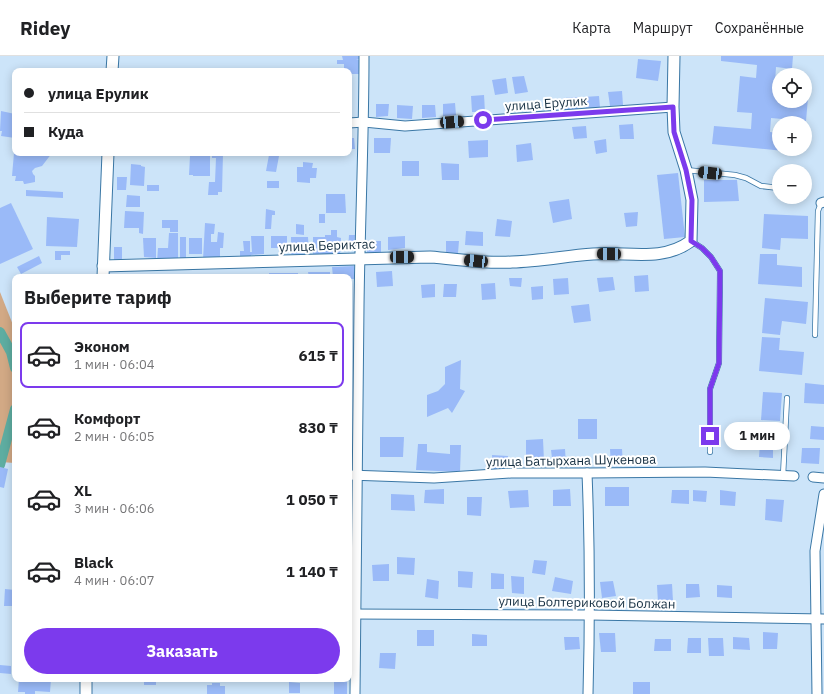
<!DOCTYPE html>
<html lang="ru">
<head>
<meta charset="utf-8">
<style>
	body { margin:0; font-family:"IBM Plex Sans",sans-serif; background:#f6f6f6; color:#202124; height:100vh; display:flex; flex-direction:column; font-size:15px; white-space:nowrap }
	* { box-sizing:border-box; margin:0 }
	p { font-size:13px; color:#757577 }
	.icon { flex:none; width:22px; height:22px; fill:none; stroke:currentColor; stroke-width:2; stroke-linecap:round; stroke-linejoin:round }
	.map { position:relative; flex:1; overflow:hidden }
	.details { position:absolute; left:12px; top:218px; width:340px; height:408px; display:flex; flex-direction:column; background:#fff; border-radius:8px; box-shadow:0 2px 10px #0003 }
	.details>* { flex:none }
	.top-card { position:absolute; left:12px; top:12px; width:340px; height:88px; border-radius:8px; box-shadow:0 2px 10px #0003; display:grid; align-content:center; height:88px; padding:0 12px; background:#fff }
	.controls { position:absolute; left:772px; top:12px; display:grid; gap:8px }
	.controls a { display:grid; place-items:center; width:40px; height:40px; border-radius:50%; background:#fff; box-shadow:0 2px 10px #0003; font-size:20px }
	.end { position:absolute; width:18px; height:18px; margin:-9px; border:5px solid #7c3aed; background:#fff; box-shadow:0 0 0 2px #fff }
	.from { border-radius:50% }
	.bubble { position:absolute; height:28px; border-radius:14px; background:#fff; box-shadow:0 2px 10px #0003; font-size:13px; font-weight:700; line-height:28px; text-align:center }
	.car { position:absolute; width:12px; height:24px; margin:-12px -6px; border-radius:5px; box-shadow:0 0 3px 1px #0007; background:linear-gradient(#222 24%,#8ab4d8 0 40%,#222 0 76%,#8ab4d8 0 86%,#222 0) }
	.top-card b { display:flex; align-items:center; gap:14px; height:38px; font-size:15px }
	.top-card b+b { border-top:1px solid #e0e0e0 }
	.top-card i { width:10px; height:10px; background:#202124 }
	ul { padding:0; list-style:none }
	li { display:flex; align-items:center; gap:12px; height:66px; margin:0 8px 6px; padding:0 4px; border:2px solid transparent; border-radius:8px }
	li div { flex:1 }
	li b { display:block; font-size:15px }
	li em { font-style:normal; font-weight:700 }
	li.on { border-color:#7c3aed }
	li>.icon { width:36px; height:36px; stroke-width:1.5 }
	h2 { padding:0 12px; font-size:18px; line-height:48px }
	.cta { display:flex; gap:8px; margin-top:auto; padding:8px 12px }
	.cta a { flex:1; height:46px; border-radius:24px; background:#7c3aed; color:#fff; font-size:16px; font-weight:700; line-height:46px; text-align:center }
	header { display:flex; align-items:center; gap:24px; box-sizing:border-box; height:56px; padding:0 20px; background:#fff; border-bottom:1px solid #e0e0e0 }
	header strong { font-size:19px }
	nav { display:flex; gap:22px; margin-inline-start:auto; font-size:14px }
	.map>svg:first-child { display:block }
</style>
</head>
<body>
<header>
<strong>Ridey</strong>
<nav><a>Карта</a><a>Маршрут</a><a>Сохранённые</a></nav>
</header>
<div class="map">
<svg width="824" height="638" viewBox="0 0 824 638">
	<rect width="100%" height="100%" fill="#cce4f9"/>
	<polygon fill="#d2a985" points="0,236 15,274 15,407 0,406"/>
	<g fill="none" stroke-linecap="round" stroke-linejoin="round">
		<g stroke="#5eada1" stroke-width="10">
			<polyline points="0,276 11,296 15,312"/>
			<polyline points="0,409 15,353"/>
		</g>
	</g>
	<g fill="#9abaf8">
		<polygon points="342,0 360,0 360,3 356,3 360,4 360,18 349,18 349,15 344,15 344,8 337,8 337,4 343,4"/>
		<polygon points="721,0 793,0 792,13 776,11 775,27 779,27 779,45 805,45 805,30 809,30 806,65 771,62 770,76 779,77 779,93 784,93 784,95 712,88 714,70 751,73 752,57 737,56 740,20 756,22 757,9 721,5"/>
		<polygon points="638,3 661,5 658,25 636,22"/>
		<polygon points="524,20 528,36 515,38 512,21"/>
		<polygon points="506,22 508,37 495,39 492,24"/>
		<polygon points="622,35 623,49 610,50 608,36"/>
		<polygon points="484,39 485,56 472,56 471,40"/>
		<polygon points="599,40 600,52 586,53 584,41"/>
		<polygon points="579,41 578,53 565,54 563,42"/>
		<polygon points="455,47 456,59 443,60 443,48"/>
		<polygon points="376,48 389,48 388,60 376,61"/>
		<polygon points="397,49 413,50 412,63 397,62"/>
		<polygon points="422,49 435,49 436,61 422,62"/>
		<polygon points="1,55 15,58 15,82 1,80 2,75 0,75"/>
		<polygon points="633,68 634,83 620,83 619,69"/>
		<polygon points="586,70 587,82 574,83 572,71"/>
		<polygon points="349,82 354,82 355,93 349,93"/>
		<polygon points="374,82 391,82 390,97 374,97"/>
		<polygon points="606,83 607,96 596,98 594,85"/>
		<polygon points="488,84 488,101 469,102 468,85"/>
		<polygon points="531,87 533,104 517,106 516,89"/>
		<polygon points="14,97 52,97 42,110 35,112 32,115 33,118 35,120 35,126 25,128 24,128 23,125 15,125 16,120 12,120"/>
		<polygon points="212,97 223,97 222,136 218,136 218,139 208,139 209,126 215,126 216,102 212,102"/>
		<polygon points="269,99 279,100 276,116 266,115"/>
		<polygon points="190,100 210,100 210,120 193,120 193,119 189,119"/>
		<rect x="402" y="105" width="17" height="15"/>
		<polygon points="303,106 313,107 312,112 317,112 316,122 310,122 310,127 297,126 297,111 303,111"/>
		<polygon points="441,107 459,108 459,124 442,124"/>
		<polygon points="131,108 141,109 141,110 145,111 144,130 130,129"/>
		<polygon points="678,117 685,181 664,183 657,119"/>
		<polygon points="117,121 127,121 126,134 117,134"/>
		<polygon points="704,124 737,124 739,145 704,146"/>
		<rect x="267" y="125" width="12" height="7"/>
		<rect x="147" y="129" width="12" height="6"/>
		<polygon points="26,134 63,136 63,142 26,140"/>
		<polygon points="326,138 345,138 346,157 326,157"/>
		<polygon points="127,139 140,140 140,151 126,151"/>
		<polygon points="569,143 572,163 553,167 549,146"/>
		<polygon points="11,147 33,193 0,208 0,152"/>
		<polygon points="266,153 275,155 275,159 272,159 271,173 265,173"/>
		<polygon points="125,155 144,156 143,178 139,177 139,172 124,172"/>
		<polygon points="638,156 637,170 626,171 624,157"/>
		<rect x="319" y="158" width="6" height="9"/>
		<polygon points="764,158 808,160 808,183 781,182 780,194 762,192"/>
		<polygon points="47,161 79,163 77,191 46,190"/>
		<polygon points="497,163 512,165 510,181 495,180"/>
		<polygon points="162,164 178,164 178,176 170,176 170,172 162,172"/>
		<polygon points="205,167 215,168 214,178 211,178 211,186 217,186 218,176 224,177 223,192 220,192 220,202 203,204"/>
		<polygon points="296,168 304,169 304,179 296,178"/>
		<polygon points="331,174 337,174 337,181 341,182 340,199 313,199 313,181 325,181 325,179 331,179"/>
		<polygon points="466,175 483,176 483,190 465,189"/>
		<polygon points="169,177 178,177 178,205 157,206 158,192 168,192"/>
		<polygon points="349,179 355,179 354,194 348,194"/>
		<polygon points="251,180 264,180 264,198 251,199 251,203 240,203 240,195 244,195 243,185 250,185 250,196 252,196"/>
		<rect x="271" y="180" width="16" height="12"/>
		<polygon points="405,180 405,192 388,194 388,181"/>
		<rect x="180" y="181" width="6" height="22"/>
		<polygon points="291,181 308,181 309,197 291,198"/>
		<polygon points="143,182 156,182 156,202 144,201"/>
		<rect x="189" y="182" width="13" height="16"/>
		<rect x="367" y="185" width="14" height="11"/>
		<polygon points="446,185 459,185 458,197 446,197"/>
		<rect x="114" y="191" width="8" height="15"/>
		<polygon points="55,195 70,195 70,199 61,199 61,204 55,204"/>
		<polygon points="760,198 777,198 777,209 802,211 802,231 758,228"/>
		<polygon points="39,200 42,207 21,218 17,211"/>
		<polygon points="354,210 355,223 349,223 349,221 333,221 332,211"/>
		<polygon points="392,215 393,230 377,231 376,216"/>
		<polygon points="308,216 330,216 330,221 309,221"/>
		<rect x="269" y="217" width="29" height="4"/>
		<polygon points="648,219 649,235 635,236 634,220"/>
		<polygon points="613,221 615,234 599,236 597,222"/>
		<polygon points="509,222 522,222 521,231 510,230"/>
		<polygon points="568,222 569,238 554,239 553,223"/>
		<polygon points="495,227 496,243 482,244 481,228"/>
		<polygon points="435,228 435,241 422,242 421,229"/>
		<polygon points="444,228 457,228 456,241 443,241"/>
		<polygon points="543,230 543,243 532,244 531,231"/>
		<polygon points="765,242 808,246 806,268 782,265 780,279 762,277"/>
		<polygon points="589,248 591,265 574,267 571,250"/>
		<polygon points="762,281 780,282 779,294 804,296 802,319 759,315"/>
		<polygon points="349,299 351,299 352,317 349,317"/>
		<polygon points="461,304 460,333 465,335 452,357 448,352 427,361 427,339 438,335 445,328 445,311"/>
		<polygon points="805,327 824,329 824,348 804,347"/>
		<polygon points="763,336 782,337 780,365 761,364"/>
		<rect x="578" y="363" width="19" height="20"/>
		<polygon points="811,370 824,371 824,384 810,383"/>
		<polygon points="380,381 404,381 403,401 380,401"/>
		<polygon points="543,383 544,405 526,405 526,384"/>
		<polygon points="760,387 773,388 773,402 759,401"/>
		<polygon points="418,388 427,388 427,396 450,398 450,389 461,389 460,416 416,414"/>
		<polygon points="802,392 820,392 819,408 801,407"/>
		<polygon points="565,393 566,409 553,410 551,394"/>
		<polygon points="610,393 622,393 623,408 611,408"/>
		<polygon points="492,399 508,400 508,413 493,414"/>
		<polygon points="0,411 8,413 4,432 0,431"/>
		<rect x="605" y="431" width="24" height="19"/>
		<polygon points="444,433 444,448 424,447 425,434"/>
		<polygon points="570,433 571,450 553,450 553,434"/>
		<polygon points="528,434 529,451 510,452 508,435"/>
		<polygon points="672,434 689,434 689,448 671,447"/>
		<polygon points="693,434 707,435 706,446 693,445"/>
		<polygon points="720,434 736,436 735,450 720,449"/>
		<polygon points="391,438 414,439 415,455 391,454"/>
		<polygon points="467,441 482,441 481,460 467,459"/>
		<polygon points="766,443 784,444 782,466 765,464"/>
		<polygon points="397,501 415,502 414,519 397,518"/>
		<polygon points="534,504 547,505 545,519 532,517"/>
		<polygon points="389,508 389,525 373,525 372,509"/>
		<polygon points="458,515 473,516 472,532 458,531"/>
		<polygon points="491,517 504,518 504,533 491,533"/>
		<polygon points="511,520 524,521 524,538 512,537"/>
		<polygon points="555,521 573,525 571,538 552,535"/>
		<polygon points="427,523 439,525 438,543 425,541"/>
		<polygon points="613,525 616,540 602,542 600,526"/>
		<polygon points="672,528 673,545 658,547 657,529"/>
		<polygon points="686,528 699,528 700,541 686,542"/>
		<polygon points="717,529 732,530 732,542 717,541"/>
		<polygon points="5,533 15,534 15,550 4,550"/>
		<rect x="417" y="574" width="17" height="16"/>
		<polygon points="763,576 778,577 777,593 763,593"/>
		<polygon points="599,577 615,577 616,596 601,596"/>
		<polygon points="472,578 487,579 487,590 472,590"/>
		<polygon points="564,581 579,581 580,593 565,594"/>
		<polygon points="733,581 749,582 750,594 733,593"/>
		<polygon points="688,582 701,582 701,597 687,597"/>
		<polygon points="708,582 723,582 724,600 709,600"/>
		<polygon points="655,583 671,583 671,595 654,595"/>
		<polygon points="380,597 396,597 395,613 379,612"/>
		<polygon points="0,609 11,610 11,618 0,617"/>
		<polygon points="19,623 51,623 50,636 35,635 35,638 25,638 25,636 18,636"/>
		<rect x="144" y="623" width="12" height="6"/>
		<rect x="304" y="623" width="17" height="3"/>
		<rect x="334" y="623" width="13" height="15"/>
		<polygon points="289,626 300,627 300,637 289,637"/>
		<rect x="633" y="626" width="17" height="12"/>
		<polygon points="212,627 220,627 220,630 225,630 225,638 207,638 207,629 212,629"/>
	</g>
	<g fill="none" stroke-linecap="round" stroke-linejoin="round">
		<g stroke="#3a77a5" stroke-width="6">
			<g id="service">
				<polyline points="686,114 735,119 746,122 761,130 779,132"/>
				<polyline points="691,185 702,192 711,201 720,215 719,307 710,333 710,396"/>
				<polyline points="815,279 818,155 821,147"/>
				<polyline points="783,420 787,342"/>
			</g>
		</g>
		<g stroke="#3a77a5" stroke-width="11">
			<g id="minor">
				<polyline points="349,67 364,66 405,70 673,51"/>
				<polyline points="821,147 824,146"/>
				<path d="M587,417C590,491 590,564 588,638"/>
				<polyline points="349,419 434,422 511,417 587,417 705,416 794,420"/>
				<polyline points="813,421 824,422"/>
				<polyline points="349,558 590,559 824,563"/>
				<path d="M355,638C357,509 357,379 359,250C360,167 364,83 364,0"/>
				<polyline points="817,638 815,495 824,438"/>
			</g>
		</g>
		<g stroke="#3a77a5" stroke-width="13">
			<g id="tertiary">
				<polyline points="112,15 113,0"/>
				<path d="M103,210L430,201C457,203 484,208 512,206C539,205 566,200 593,198C627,195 661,207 691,185L692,144L686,114L674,76L673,51L674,0"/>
				<polyline points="103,221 108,97"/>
				<polyline points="86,623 86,638"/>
			</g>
		</g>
		<use href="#service" stroke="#fff" stroke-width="4.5"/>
		<use href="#minor" stroke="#fff" stroke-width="9"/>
		<use href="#tertiary" stroke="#fff" stroke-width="11"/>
	</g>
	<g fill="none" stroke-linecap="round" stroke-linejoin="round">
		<polyline stroke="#7c3aed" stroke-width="5" points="483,64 673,51 674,76 686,114 692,144 691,185 702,192 711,201 720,215 719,307 710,333 710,380"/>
	</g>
	<g text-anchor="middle" stroke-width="4" stroke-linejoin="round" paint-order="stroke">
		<g font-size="13" fill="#142e41" stroke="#fff">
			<text transform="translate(546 47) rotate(-4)" y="5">улица Ерулик</text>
			<text transform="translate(327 189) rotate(-2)" y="5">улица Бериктас</text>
			<text transform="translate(571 404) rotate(-1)" y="5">улица Батырхана Шукенова</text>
			<text transform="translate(587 546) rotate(1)" y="5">улица Болтериковой Болжан</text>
		</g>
	</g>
</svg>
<div class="controls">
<a><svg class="icon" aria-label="locate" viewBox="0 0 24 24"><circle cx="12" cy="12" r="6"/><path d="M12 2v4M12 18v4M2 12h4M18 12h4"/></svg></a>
<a>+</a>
<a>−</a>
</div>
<i class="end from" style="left:483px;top:64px"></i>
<i class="end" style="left:710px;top:380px"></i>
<div class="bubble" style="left:724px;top:366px;width:66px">1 мин</div>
<i class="car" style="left:452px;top:66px;rotate:86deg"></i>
<i class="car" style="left:710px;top:117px;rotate:276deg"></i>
<i class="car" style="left:609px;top:198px;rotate:271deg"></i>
<i class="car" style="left:402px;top:201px;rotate:89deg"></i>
<i class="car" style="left:476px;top:205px;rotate:276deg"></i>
<div class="top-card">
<b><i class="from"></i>улица Ерулик</b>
<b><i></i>Куда</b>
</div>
<section class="details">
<h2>Выберите тариф</h2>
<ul>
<li class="on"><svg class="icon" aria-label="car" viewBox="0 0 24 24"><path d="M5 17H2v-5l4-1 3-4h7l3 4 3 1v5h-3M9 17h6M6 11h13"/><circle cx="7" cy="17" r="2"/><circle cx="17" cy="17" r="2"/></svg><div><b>Эконом</b><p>1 мин · 06:04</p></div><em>615 ₸</em></li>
<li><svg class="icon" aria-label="car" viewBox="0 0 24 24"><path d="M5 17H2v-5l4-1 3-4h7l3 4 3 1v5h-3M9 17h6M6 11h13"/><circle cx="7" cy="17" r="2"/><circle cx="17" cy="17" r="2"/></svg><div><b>Комфорт</b><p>2 мин · 06:05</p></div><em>830 ₸</em></li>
<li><svg class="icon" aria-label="car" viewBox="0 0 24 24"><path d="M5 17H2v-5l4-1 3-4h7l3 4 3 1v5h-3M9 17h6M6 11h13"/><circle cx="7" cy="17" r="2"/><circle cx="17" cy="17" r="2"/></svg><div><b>XL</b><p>3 мин · 06:06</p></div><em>1 050 ₸</em></li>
<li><svg class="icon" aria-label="car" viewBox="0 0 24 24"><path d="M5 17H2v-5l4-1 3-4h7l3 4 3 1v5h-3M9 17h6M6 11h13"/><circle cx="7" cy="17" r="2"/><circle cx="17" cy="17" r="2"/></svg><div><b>Black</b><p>4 мин · 06:07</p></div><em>1 140 ₸</em></li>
</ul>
<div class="cta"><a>Заказать</a></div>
</section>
</div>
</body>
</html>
